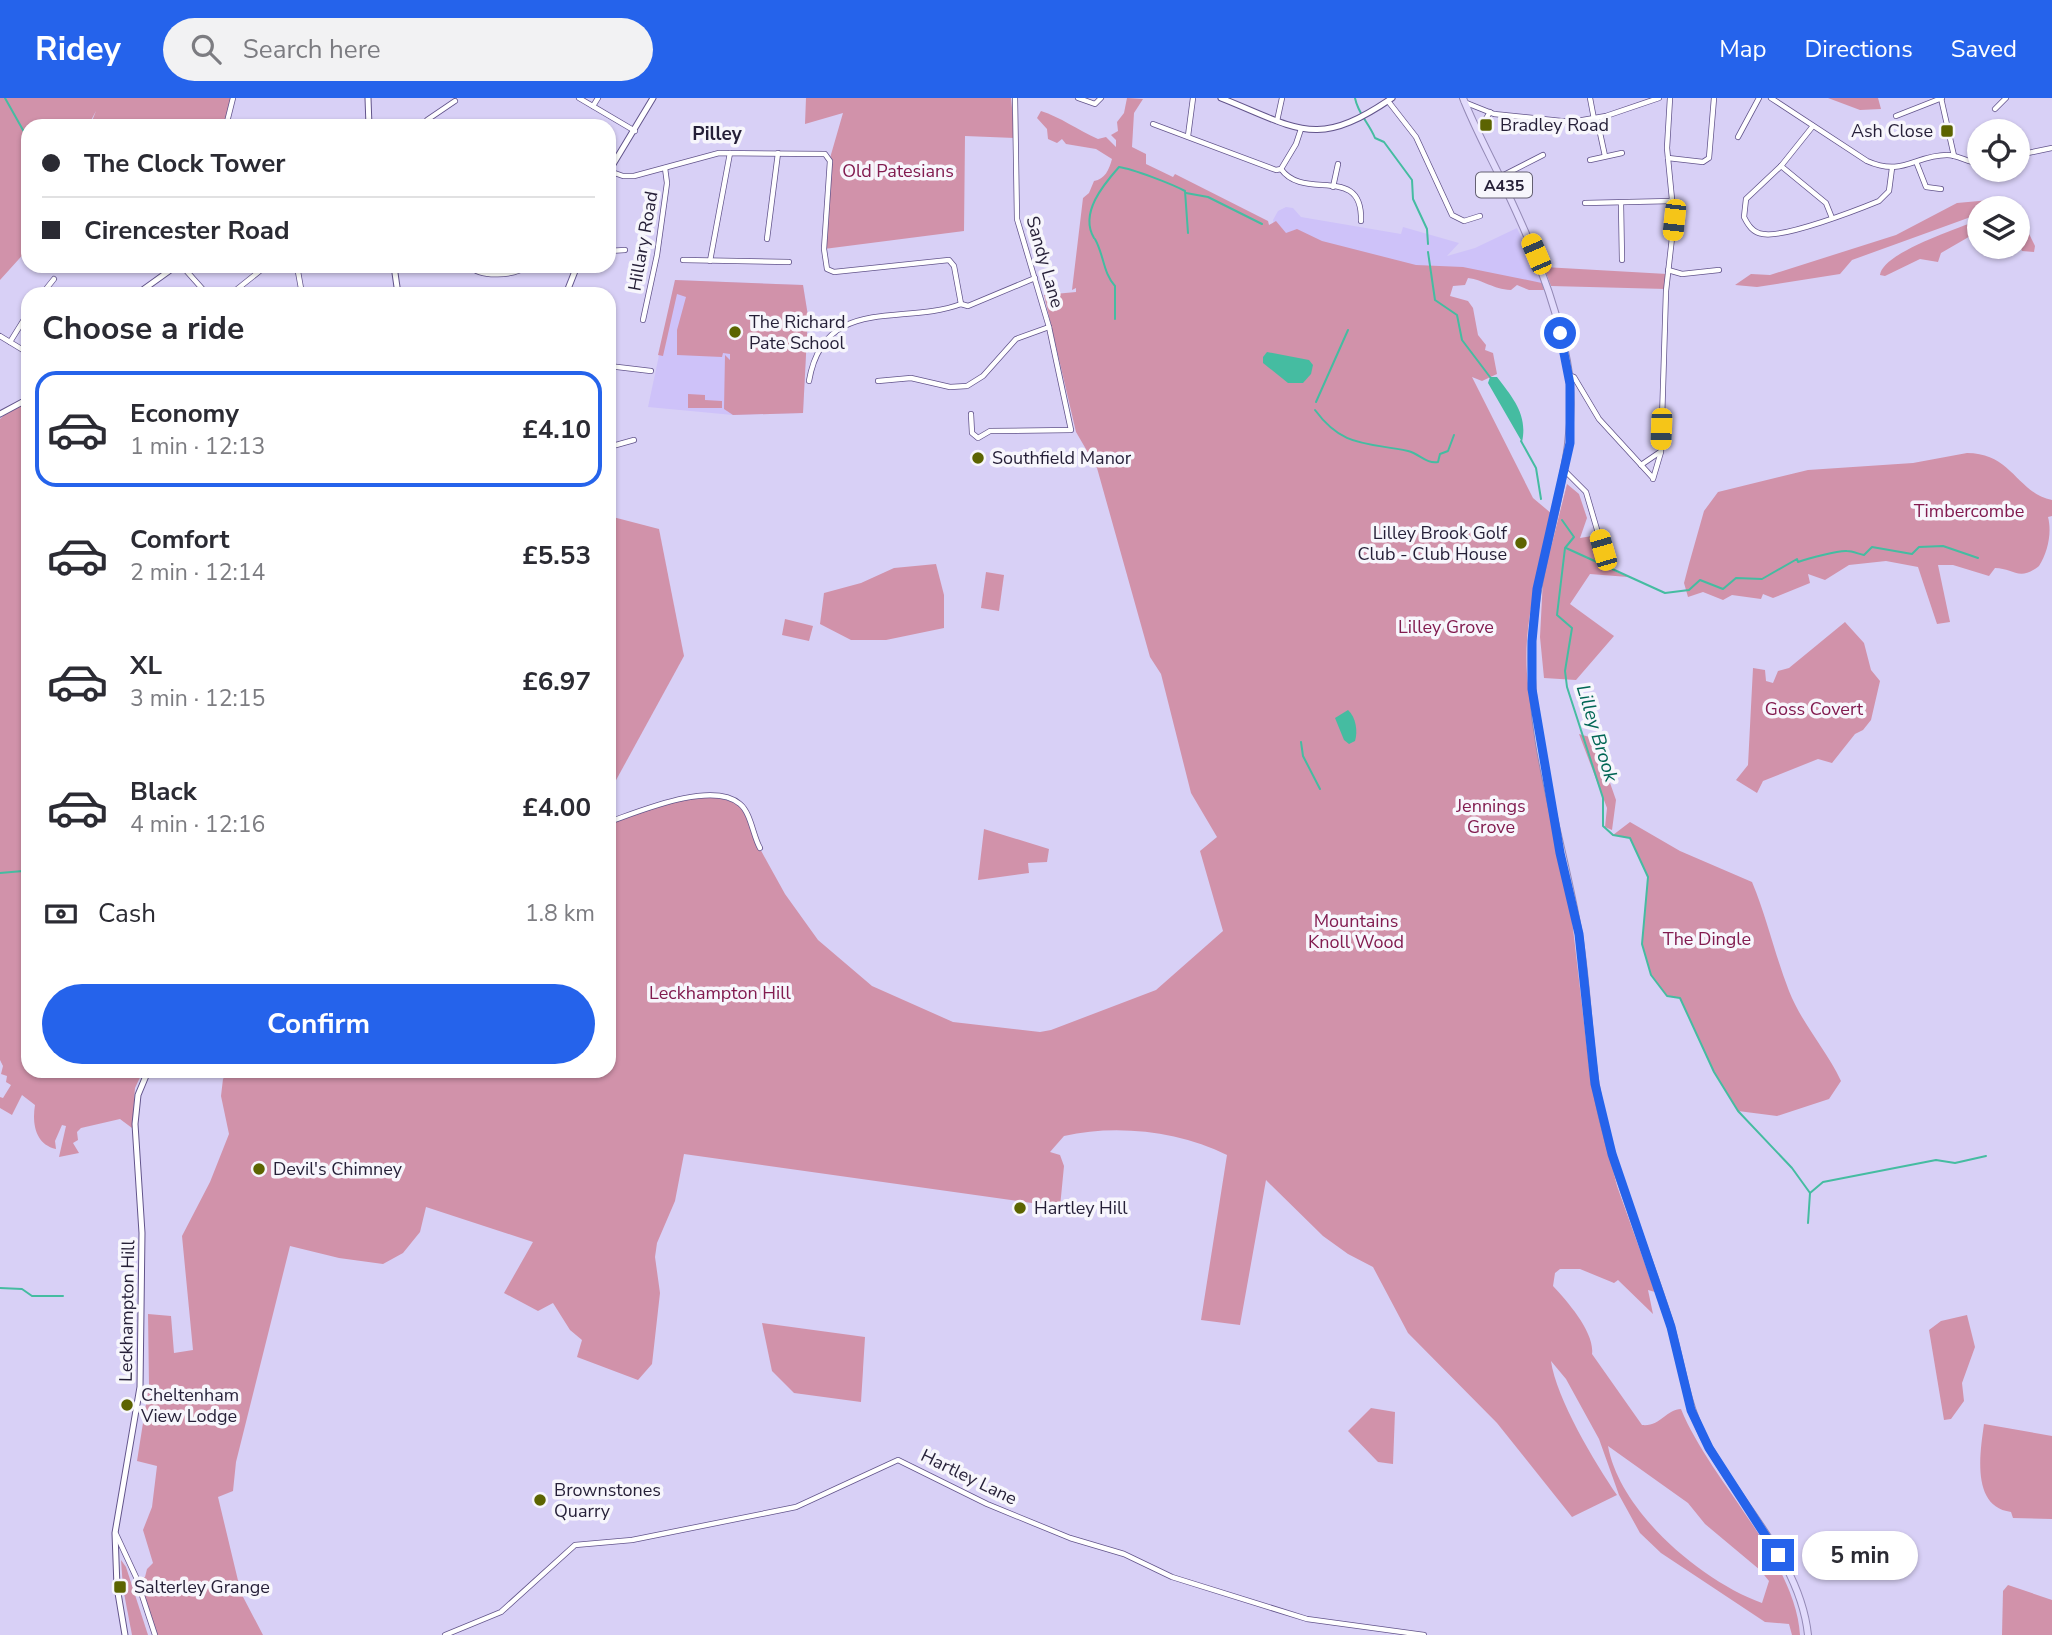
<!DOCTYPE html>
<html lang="en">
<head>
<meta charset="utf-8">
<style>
	body { margin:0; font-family:"Nunito Sans",sans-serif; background:#f2f2f3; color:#2b2b33; height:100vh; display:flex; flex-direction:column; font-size:26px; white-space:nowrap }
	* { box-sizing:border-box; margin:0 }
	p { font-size:23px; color:#7c7c81 }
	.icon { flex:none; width:38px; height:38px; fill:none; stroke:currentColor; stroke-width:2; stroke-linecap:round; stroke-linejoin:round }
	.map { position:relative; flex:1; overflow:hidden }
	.panel { position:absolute; left:21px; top:189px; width:595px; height:791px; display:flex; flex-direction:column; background:#fff; border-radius:21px; box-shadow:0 2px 5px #0004 }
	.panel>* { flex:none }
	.top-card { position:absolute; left:21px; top:21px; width:595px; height:154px; border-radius:21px; box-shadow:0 2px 5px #0004; display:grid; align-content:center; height:154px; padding:0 21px; background:#fff }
	.fabs { position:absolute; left:1967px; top:21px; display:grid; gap:14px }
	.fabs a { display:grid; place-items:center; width:63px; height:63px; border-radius:50%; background:#fff; box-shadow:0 2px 5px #0004; font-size:35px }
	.end { position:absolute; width:32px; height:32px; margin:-16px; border:9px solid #2563eb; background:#fff; box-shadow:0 0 0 4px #fff }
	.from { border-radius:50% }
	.bubble { position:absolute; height:49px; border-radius:24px; background:#fff; box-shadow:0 2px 5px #0004; font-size:23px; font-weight:700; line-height:49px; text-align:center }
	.car { position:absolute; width:21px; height:42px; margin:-21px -10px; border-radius:9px; box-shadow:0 0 5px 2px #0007; background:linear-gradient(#f5c518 24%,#345 0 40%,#f5c518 0 76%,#345 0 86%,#f5c518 0) }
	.top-card b { display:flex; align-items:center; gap:24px; height:66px; font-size:26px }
	.top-card b+b { border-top:2px solid #e1e1e2 }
	.top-card i { width:18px; height:18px; background:#2b2b33 }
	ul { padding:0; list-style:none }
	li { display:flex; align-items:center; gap:21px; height:116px; margin:0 14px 10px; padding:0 7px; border:4px solid transparent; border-radius:21px }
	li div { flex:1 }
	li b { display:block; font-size:26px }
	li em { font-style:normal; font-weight:700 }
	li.current { border-color:#2563eb }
	li>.icon { width:63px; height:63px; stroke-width:1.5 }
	h2 { padding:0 21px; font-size:32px; line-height:84px }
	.pay { display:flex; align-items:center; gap:18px; height:77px; padding:0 21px; font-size:26px }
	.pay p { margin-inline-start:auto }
	.primary-button { display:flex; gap:14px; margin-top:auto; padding:14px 21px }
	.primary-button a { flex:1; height:80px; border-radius:42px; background:#2563eb; color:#fff; font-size:28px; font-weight:700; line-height:80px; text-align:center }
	header { display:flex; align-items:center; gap:42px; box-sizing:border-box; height:98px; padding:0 35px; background:#2563eb; color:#fff }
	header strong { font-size:33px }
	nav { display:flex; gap:38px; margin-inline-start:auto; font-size:24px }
	.search { width:490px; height:63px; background:#f2f2f3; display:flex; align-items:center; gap:18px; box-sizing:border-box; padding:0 24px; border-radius:38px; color:#7c7c81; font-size:26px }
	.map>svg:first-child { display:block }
</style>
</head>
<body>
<header>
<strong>Ridey</strong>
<div class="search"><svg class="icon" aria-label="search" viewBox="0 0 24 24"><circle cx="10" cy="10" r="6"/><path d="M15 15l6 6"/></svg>Search here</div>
<nav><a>Map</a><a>Directions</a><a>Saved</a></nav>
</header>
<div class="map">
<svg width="2052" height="1537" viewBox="0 0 2052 1537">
	<rect width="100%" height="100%" fill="#d8d0f6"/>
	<g fill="#cec2f9">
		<polygon points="1286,109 1293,110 1301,119 1401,136 1403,129 1459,145 1447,158 1475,150 1517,130 1544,188 1444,171 1433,180 1286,137 1274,128 1273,122 1278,113"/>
		<polygon points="675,182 803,187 808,218 803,315 733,317 648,309"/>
	</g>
	<g fill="#d192aa" fill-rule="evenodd">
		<polygon points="0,0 233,0 226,25 217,28 90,28 96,13 88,28 28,28 28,151 0,182"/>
		<polygon points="806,0 1011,0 1015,40 965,38 964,133 824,151 830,60 843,15 805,26"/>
		<path d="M1127,0L1143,1L1134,15L1132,49L1146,56V66L1173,79L1175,76L1268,123L1269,127L1276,123L1286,135L1297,131L1322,143L1416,167L1463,169L1542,185L1544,192H1529L1517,187L1511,192C1492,191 1484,182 1468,180L1465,187L1453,188L1450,198L1468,203L1473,210L1478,237L1486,247L1485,252L1493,255L1497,276L1482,283L1472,279L1533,400L1552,416C1540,473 1519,533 1529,592L1532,591L1572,822L1591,985L1617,1088L1655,1194L1648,1192L1653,1216L1618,1182L1614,1185L1580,1171H1560L1555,1175L1553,1188C1568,1204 1595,1235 1592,1256L1642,1327C1660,1329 1667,1311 1681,1311C1709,1381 1796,1462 1800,1537H1792L1789,1526L1765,1524L1661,1455L1640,1435L1619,1397L1599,1341L1566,1281L1551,1263C1556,1300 1595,1365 1617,1397L1572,1419L1497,1325L1408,1235L1373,1169L1348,1156L1323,1138L1266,1082L1240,1227L1201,1222L1227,1057C1179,1033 1116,1026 1064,1038L1050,1054L1060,1057L1064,1068L1060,1109L684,1056L675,1103L657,1145L655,1159L660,1195L652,1266L638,1282L577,1259L582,1242L570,1232L553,1205L538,1213L504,1195L533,1144L426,1109L420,1134L403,1155L383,1166L339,1160L290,1148L236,1364L233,1393L218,1399L241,1495L263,1537H155L136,1479H145L147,1471L153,1465L143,1432L152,1409L157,1368L137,1363L149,1287L148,1216L171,1218L174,1255L193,1252L182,1138L210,1084L229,1036L221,998L223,981L229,973H609V724C652,709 700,685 743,709L754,740L785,796L818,842L872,888L953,924L1040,934L1051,932L1156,892L1223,833L1200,753L1217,739L1191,695L1161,576L1150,559L1097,370L1076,334L1044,197L1076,194V190L1072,192L1083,100L1089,95L1094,83C1105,81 1109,72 1112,61L1096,51L1066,46L1062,41L1057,45L1048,41L1047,31L1037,20L1041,13C1060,19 1078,32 1098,41L1106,39L1116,49V42L1111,37L1118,33L1117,24L1124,15ZM1608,1348L1688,1405L1705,1426L1760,1472L1769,1483L1762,1505C1701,1483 1620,1414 1608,1348Z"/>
		<polygon points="1828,0 1878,0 1881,11 1860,12"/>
		<polygon points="2001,101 2013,105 2016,110 1979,110 1979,116 1852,162 1840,176 1757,189 1735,187 1751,176 1770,177 1896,137 1957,105"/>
		<polygon points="2018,113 2035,148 2034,154 2022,153 2018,143"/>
		<path d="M1979,122V133L1941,155L1938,164L1920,161L1885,178L1880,177C1882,155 1959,130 1979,122Z"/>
		<polygon points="1544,169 1667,176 1666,191 1551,188"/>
		<polygon points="675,182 803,187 808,218 803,315 733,317 724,311 725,257 730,262 730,256 723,255 722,259 677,257 677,232 686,199 677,196 663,258 658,257"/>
		<polygon points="688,296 705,297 705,302 722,303 722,310 688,310"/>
		<path d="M28,301V421L22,429L28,423V973H143L135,990L132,1030L120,1021L81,1030L77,1034L78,1042L73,1045L79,1055L59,1059L66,1028L62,1027L55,1043L56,1051C35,1046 32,1025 35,1007L22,997L12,1017L0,1010V999L3,1000L11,987L6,984L7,978L1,976L3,968L0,962V321L16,305Z"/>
		<path d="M1967,355C2012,355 2017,395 2052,402V418L2048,419C2052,434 2048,454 2039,468C2019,484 2013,470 1995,470L1989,478L1953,467H1938L1950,524L1937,526L1918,469L1886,463L1849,467L1825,482L1808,476L1810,485L1773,500L1763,496L1761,501L1732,497L1723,502L1703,494L1688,499L1684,485L1689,466L1704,413L1718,394L1808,372L1913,365Z"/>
		<polygon points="1567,386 1579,396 1587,420 1580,440 1592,438 1596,443 1599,466 1628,479 1590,476 1570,506 1614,538 1576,582 1544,580 1540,539 1543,481"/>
		<polygon points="609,418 659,431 684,558 609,695"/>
		<polygon points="936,466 944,497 944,530 886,542 851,542 820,526 824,495 861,485 894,470"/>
		<polygon points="986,474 1004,477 999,513 981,510"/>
		<polygon points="785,521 813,528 809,543 782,537"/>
		<polygon points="1845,524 1864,545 1871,572 1880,583 1871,622 1863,632 1855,636 1832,665 1818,661 1763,683 1757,695 1736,682 1748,667 1753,570 1765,572 1766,583 1773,585 1778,573 1789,570"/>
		<polygon points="1579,636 1607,644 1609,682 1616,702 1612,732 1605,729 1607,710"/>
		<path d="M1630,724L1680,753L1752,784C1767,820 1775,857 1789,893C1802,926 1826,951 1841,983L1829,1001L1777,1018L1738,1013L1714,974L1680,900L1667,898L1651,877L1642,846L1648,779L1630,740L1613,737Z"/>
		<polygon points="984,731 1049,751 1047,764 1028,765 1029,775 978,782"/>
		<polygon points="1967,1217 1975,1249 1962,1285 1964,1303 1951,1321 1944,1322 1929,1232 1941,1223"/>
		<polygon points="762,1225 865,1239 861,1304 794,1295 772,1273"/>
		<polygon points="1371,1310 1395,1314 1393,1366 1378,1364 1348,1333"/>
		<path d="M1984,1326L2052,1338V1421L2013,1420L2011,1414C1971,1409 1980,1355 1984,1326Z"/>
		<polygon points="121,1462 126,1469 148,1537 132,1537 123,1490"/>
		<polygon points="2008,1487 2052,1502 2052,1537 2002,1537 2003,1493"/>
	</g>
	<g fill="#45bca1">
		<polygon points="1267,254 1309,262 1313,267 1311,276 1303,285 1288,285 1263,265 1263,259"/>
		<path d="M1490,279H1497C1513,300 1528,317 1522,344L1488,285Z"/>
		<path d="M1348,612C1356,619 1358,634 1355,643L1349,646L1344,642L1335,620Z"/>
	</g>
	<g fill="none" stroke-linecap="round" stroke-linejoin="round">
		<g stroke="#45bca1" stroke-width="2">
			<polyline points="5,0 28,41"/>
			<path d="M1355,0C1358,16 1369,25 1375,40L1384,44L1412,82L1413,101L1427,131L1428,146"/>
			<polyline points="1186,95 1208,99 1262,126"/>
			<path d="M1094,140C1079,115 1104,86 1119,69C1133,71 1172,86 1185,93L1188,135"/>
			<path d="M1095,141C1104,157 1103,175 1115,188V221"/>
			<polyline points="1428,154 1435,202 1457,217 1462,242 1490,279"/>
			<polyline points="1316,304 1348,232"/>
			<path d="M1315,312C1343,350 1366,344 1408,353C1420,356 1426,366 1438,364L1440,356L1448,353L1454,337"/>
			<polyline points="1521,343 1536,370 1541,401"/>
			<polyline points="1562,422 1574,439 1565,450 1557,517 1572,530 1565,573 1567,589 1603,700 1603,728 1613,737 1630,740 1648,779 1642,846 1651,877 1667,898 1680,900 1714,974 1738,1013 1792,1070 1810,1095 1808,1125"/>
			<path d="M1566,450L1665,495L1689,492L1700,482L1723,491L1736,480L1762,481L1797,461L1798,464C1807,461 1839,452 1847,453C1852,453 1859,456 1864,457L1872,449L1912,456L1919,449L1943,448L1978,460"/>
			<polyline points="1301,644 1303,658 1320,691"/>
			<polyline points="0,775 23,773 28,778"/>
			<polyline points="1810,1095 1823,1084 1936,1062 1955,1065 1986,1058"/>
			<polyline points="0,1190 22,1191 32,1198 63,1198"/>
		</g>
		<g stroke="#62548b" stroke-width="6">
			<g id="minor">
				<polyline points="579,0 635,33"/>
				<polyline points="1078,0 1095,6 1101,0"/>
				<polyline points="1590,0 1594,21"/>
				<path d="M1771,0L1867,63C1903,79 1915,57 1947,57C1959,57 1968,65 1979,65"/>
				<polyline points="1941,0 1954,58"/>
				<polyline points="1388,3 1416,39 1452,117 1464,123 1480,118"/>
				<polyline points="1464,4 1494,16 1571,24 1606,18 1659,0"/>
				<polyline points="593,8 598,0"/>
				<polyline points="1995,11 2006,0"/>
				<polyline points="1896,18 1942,0"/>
				<polyline points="1597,21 1605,58"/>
				<polyline points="1277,23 1282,0"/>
				<polyline points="1153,26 1276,72 1281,71 1296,46 1301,31"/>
				<polyline points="226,28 233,0"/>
				<polyline points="424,28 427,22 455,3"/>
				<path d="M1813,28L1781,68L1746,101L1744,119C1748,127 1753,135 1763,136C1785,140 1857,112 1879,103L1889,93L1892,70"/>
				<polyline points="1478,34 1490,14"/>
				<polyline points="1188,38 1193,0"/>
				<polyline points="1738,39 1759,0"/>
				<polyline points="2018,57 2052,50"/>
				<polyline points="1668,60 1703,64 1709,60 1714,0"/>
				<polyline points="1590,62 1622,55"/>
				<polyline points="1917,66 1926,89 1941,91"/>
				<polyline points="1781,68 1826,105 1832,120"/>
				<path d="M1281,71C1304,104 1363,65 1361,123"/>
				<polyline points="609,73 623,78 634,78 719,55 825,56 830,63 824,151 827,171 834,174 949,162 954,168 961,206"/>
				<polyline points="1500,79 1543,57"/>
				<polyline points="1333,89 1338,66"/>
				<polyline points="1585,105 1672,103"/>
				<polyline points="1621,106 1622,162"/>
				<polyline points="767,141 778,55"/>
				<polyline points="609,153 625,152"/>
				<polyline points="683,162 789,164"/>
				<polyline points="710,163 730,55"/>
				<polyline points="182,168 207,196"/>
				<polyline points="297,168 302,196"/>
				<path d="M470,168C480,180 515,178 527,168"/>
				<polyline points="1668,172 1682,176 1719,172"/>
				<polyline points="42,196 54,181"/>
				<polyline points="231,196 266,168"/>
				<polyline points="643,222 657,157 667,85 665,70"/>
				<polyline points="0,238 28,255"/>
				<polyline points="10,244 28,215"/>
				<polyline points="609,268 651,273"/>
				<polyline points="1569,277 1574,279 1599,321 1653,380"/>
				<path d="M809,283C824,196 903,228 961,206L968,208L1035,180"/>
				<polyline points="878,283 911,280 950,289 967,288 983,278 1016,241 1049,229"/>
				<polyline points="971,316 972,335 978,340 990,333 1071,332 1049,229 1017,121 1015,0"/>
				<polyline points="609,349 634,342"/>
				<polyline points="1641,367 1660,354"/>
				<polyline points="1565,373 1586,394 1603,452"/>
				<polyline points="1653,381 1661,354 1666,193 1674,122 1667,50 1670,0"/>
				<path d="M609,724C638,714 712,682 740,706C751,715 753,738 760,750"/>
				<polyline points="116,1436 136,1479 155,1537"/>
				<polyline points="445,1537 501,1514 575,1447 632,1442 796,1409 898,1362 987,1406 1070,1440 1124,1456 1172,1479 1307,1521 1424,1537"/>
			</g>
		</g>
		<g stroke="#62548b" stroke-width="7">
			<g id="tertiary">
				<polyline points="368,0 369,28"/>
				<path d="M1221,0C1299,31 1316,52 1392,0"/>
				<polyline points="609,73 653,0"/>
				<polyline points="394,168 398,196"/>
				<polyline points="137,196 176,168"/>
				<polyline points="566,196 577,168"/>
				<polyline points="0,316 28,301"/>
				<polyline points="125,1537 117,1489 115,1435 140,1289 142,1135 135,1026 138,997 148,973"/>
			</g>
		</g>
		<g stroke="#948ab6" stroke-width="8">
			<path id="primary" d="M1463,0C1474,28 1488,54 1501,81C1529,140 1555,198 1567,263C1584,358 1537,447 1532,542C1527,642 1563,740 1579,837C1589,896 1588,956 1601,1014C1617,1085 1647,1152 1669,1222C1681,1261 1685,1301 1703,1338C1736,1404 1800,1461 1808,1537"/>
		</g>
		<use href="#minor" stroke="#fff" stroke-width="4.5"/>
		<use href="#tertiary" stroke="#fff" stroke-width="5"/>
		<use href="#primary" stroke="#e2dbfc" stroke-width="6"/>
	</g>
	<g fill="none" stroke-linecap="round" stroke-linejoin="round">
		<polyline stroke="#2563eb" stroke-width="9" points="1560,235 1570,286 1570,345 1537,491 1532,543 1532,591 1560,755 1579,836 1595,986 1612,1056 1671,1229 1691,1312 1709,1350 1778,1457"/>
	</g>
	<g fill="#5c6401" stroke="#f7f6fc" stroke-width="2.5">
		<rect x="1479" y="20" width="14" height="14" rx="3.5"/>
		<rect x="1940" y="26" width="14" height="14" rx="3.5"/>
		<circle cx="735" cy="234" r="7"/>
		<circle cx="978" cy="360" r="7"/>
		<circle cx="1521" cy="445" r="7"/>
		<circle cx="259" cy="1071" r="7"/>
		<circle cx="1020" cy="1110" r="7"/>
		<circle cx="127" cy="1307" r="7"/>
		<circle cx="540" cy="1402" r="7"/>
		<rect x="113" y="1482" width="14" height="14" rx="3.5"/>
	</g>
	<g text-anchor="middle" stroke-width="7" stroke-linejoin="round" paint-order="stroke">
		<rect fill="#f7f6fc" stroke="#646072" stroke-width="2" x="1476" y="74.5" width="56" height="25" rx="5"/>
		<g font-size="16" font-weight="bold" fill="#251f37">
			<text x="1504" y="93">A435</text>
		</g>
		<g font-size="18" fill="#251f37" stroke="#f7f6fc" text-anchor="start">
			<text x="1500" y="33">Bradley Road</text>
			<text x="1933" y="39" text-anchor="end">Ash Close</text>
			<text x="749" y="230">The Richard<tspan x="749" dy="21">Pate School</tspan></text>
			<text x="992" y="366">Southfield Manor</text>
			<text x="1507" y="441" text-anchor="end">Lilley Brook Golf<tspan x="1507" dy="21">Club - Club House</tspan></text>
			<text x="273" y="1077">Devil's Chimney</text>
			<text x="1034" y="1116">Hartley Hill</text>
			<text x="141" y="1303">Cheltenham<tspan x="141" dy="21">View Lodge</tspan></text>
			<text x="554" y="1398">Brownstones<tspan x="554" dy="21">Quarry</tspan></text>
			<text x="134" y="1495">Salterley Grange</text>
		</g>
		<g font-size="18" fill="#821c50" stroke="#f7f6fc">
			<text x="898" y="79">Old Patesians</text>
			<text x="1969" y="419">Timbercombe</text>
			<text x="1446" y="535">Lilley Grove</text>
			<text x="1814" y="617">Goss Covert</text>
			<text x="1491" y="714">Jennings<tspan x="1491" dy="21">Grove</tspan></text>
			<text x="1356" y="829">Mountains<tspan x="1356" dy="21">Knoll Wood</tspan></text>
			<text x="1707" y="847">The Dingle</text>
			<text x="720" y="901">Leckhampton Hill</text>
		</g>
		<g font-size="18" fill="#251f37" stroke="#f7f6fc">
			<text transform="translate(643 143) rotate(-80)" y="6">Hillary Road</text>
			<text transform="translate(1045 164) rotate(74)" y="6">Sandy Lane</text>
			<text transform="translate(127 1213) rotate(-89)" y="6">Leckhampton Hill</text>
			<text transform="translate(969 1379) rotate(26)" y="6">Hartley Lane</text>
		</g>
		<g font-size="19" font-weight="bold" fill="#251f37" stroke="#f7f6fc">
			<text x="717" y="42">Pilley</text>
		</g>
		<g font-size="19" font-style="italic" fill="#006654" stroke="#f7f6fc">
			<text transform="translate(1598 635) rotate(73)" y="7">Lilley Brook</text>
		</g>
	</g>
</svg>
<div class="fabs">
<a><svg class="icon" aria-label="locate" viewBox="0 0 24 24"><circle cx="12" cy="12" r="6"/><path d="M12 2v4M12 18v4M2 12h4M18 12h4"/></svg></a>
<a><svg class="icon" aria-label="layers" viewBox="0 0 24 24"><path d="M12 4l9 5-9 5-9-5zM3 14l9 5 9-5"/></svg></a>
</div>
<i class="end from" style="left:1560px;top:235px"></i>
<i class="end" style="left:1778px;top:1457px"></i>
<div class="bubble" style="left:1802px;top:1433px;width:116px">5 min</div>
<i class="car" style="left:1674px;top:122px;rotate:186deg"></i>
<i class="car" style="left:1536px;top:156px;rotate:337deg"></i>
<i class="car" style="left:1661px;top:331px;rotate:182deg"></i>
<i class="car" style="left:1603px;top:452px;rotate:344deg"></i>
<div class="top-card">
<b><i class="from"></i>The Clock Tower</b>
<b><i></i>Cirencester Road</b>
</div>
<section class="panel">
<h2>Choose a ride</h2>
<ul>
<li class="current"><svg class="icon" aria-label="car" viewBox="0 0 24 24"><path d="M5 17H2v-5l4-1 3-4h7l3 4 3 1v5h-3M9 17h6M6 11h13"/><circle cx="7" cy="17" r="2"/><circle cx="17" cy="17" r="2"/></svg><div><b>Economy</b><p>1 min · 12:13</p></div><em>£4.10</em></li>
<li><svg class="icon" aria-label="car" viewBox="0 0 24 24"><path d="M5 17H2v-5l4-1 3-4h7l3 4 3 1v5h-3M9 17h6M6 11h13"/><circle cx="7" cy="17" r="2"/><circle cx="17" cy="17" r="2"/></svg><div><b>Comfort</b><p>2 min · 12:14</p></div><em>£5.53</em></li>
<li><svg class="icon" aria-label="car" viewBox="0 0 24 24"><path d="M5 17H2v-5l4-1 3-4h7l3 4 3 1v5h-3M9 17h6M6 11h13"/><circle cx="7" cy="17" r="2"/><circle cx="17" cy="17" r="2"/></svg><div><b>XL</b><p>3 min · 12:15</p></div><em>£6.97</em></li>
<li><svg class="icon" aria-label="car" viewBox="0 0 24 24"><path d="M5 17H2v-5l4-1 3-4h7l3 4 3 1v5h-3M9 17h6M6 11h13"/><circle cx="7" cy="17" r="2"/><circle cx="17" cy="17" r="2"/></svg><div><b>Black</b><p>4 min · 12:16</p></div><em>£4.00</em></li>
</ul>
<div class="pay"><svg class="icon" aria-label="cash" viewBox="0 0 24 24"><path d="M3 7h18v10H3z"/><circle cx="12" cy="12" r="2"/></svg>Cash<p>1.8 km</p></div>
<div class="primary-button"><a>Confirm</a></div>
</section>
</div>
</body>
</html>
